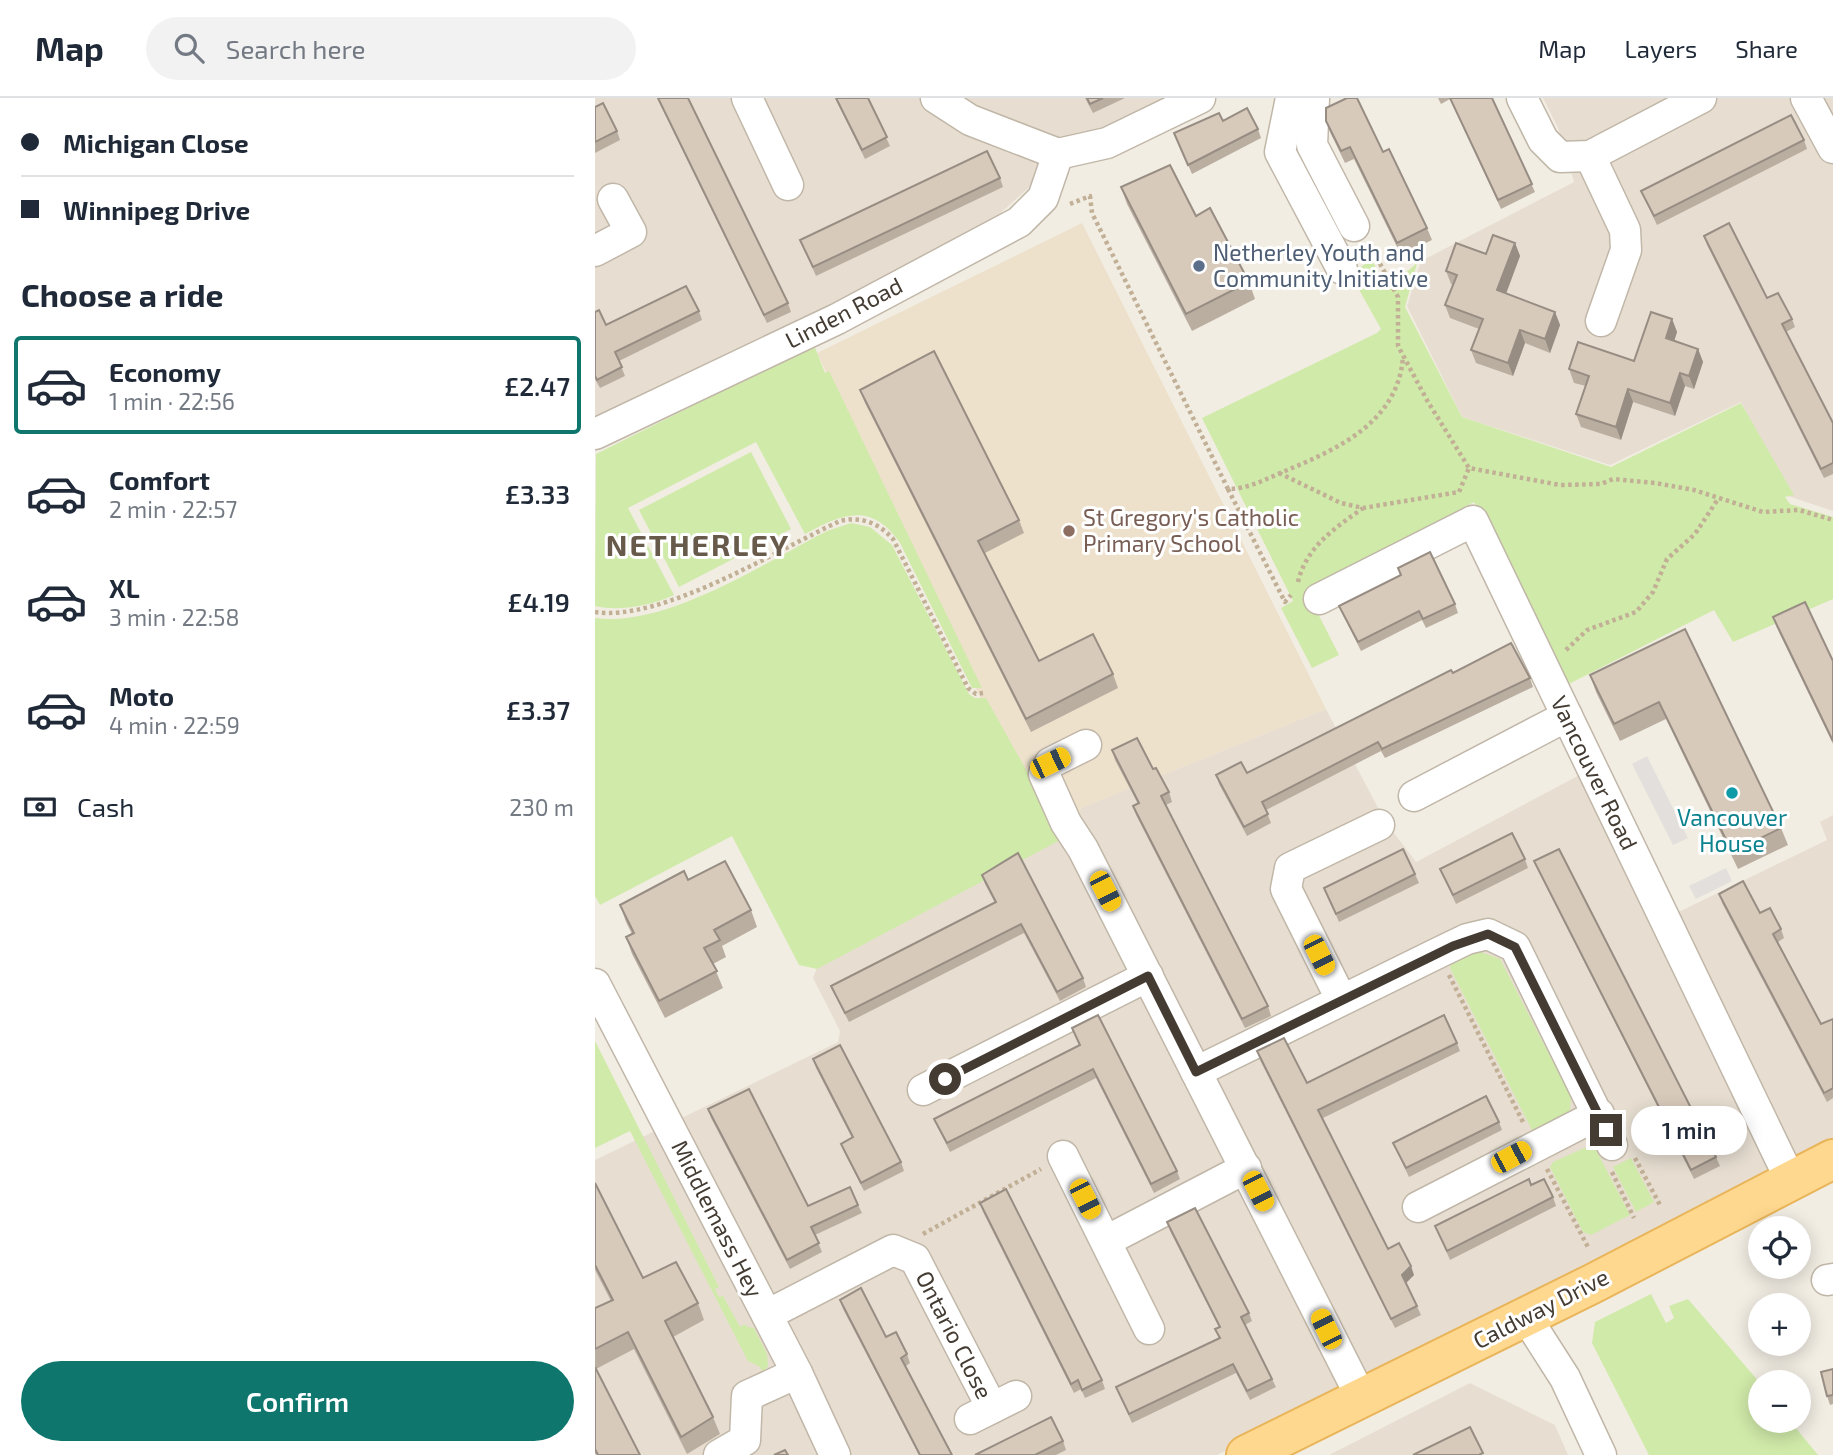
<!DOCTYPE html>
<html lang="en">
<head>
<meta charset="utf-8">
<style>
	body { margin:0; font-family:"Exo 2",sans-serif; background:#f2f2f3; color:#1f2937; height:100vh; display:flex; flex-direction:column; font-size:26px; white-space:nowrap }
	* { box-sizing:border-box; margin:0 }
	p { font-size:23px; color:#747a83 }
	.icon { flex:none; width:38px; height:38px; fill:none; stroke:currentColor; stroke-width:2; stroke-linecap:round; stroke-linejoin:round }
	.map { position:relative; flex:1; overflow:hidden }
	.panel { display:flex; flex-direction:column; background:#fff; width:595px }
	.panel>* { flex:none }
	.guide { display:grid; align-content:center; height:154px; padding:0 21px; background:#fff }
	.buttons { position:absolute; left:1153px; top:1118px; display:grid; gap:14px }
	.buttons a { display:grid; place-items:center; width:63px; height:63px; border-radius:50%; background:#fff; box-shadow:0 4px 18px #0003; font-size:35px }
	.end { position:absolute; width:32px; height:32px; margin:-16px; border:9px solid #443c33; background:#fff; box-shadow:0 0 0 4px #fff }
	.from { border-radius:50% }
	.bubble { position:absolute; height:49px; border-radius:24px; background:#fff; box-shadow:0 4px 18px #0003; font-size:23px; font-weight:600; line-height:49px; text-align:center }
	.car { position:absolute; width:21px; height:42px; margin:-21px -10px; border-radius:9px; box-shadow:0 0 5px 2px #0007; background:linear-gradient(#f5c518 24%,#345 0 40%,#f5c518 0 76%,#345 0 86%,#f5c518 0) }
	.guide b { display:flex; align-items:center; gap:24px; height:66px; font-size:26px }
	.guide b+b { border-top:2px solid #e0e1e3 }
	.guide i { width:18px; height:18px; background:#1f2937 }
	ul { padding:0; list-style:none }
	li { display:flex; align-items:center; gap:21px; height:98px; margin:0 14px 10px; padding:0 7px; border:4px solid transparent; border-radius:7px }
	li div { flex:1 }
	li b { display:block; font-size:26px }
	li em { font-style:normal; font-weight:600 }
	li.active { border-color:#0f766e }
	li>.icon { width:63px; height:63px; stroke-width:1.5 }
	h2 { padding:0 21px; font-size:32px; line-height:84px }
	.pay { display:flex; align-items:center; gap:18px; height:77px; padding:0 21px; font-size:26px }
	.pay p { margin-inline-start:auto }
	.cta { display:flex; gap:14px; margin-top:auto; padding:14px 21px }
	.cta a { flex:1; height:80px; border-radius:42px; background:#0f766e; color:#fff; font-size:28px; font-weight:600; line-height:80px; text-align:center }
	header { display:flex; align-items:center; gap:42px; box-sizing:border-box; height:98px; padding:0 35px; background:#fff; border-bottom:2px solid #e0e1e3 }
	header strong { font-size:33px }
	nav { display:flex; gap:38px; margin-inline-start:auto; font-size:24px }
	.search { width:490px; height:63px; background:#f2f2f3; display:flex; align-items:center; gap:18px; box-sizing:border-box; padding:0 24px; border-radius:38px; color:#747a83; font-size:26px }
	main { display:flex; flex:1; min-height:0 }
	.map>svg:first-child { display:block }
</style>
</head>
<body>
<header>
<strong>Map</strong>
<div class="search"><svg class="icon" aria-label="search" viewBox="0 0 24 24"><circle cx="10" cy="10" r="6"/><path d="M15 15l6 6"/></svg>Search here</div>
<nav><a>Map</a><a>Layers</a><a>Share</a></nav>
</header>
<main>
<section class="panel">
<div class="guide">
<b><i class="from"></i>Michigan Close</b>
<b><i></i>Winnipeg Drive</b>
</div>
<h2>Choose a ride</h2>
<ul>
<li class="active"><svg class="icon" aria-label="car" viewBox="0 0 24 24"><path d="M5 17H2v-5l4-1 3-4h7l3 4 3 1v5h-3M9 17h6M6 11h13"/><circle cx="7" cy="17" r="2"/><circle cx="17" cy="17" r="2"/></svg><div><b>Economy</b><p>1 min · 22:56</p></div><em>£2.47</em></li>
<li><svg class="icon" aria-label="car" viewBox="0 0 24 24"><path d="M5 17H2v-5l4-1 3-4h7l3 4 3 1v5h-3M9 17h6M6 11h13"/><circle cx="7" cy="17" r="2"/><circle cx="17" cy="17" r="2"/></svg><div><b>Comfort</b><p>2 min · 22:57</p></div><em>£3.33</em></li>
<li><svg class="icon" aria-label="car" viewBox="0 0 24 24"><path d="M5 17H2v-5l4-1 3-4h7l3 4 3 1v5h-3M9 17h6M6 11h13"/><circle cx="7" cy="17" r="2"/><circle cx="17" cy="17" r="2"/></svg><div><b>XL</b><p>3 min · 22:58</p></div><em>£4.19</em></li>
<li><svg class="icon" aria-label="car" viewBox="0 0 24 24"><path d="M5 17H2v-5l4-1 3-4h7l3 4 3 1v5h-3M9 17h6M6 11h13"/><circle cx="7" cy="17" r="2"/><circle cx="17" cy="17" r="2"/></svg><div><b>Moto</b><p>4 min · 22:59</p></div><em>£3.37</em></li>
</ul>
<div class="pay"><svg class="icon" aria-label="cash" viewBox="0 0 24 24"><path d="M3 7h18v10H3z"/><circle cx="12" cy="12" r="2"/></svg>Cash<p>230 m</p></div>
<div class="cta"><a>Confirm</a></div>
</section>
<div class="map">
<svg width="1238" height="1357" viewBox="0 0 1238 1357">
	<rect width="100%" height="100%" fill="#f2ede3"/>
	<g fill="#e7ded1">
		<polygon points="0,0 577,0 492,38 402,118 174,246 0,324"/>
		<polygon points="948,0 1238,0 1238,413 1193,398 1146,304 1015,367 867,319 812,208 826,163 979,84 963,30"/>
		<polygon points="731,611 790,723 821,764 992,673 1067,822 1232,742 1225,724 1238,717 1238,1046 622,1357 0,1357 0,1062 243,944 245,933 218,880 223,867 485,710"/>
		<polygon points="875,1285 960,1327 973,1357 734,1357"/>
	</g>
	<polygon fill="#ede1cc" points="487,125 731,611 486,710 481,741 407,646 222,255"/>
	<g fill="#d0eaa9">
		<polygon points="777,162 792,191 822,165 810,209 867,319 1016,369 1146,305 1199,397 1190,399 1195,406 1238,419 1238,501 1138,544 1119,512 972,587 879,404 712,494 744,557 717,570 686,510 698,503 607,320 782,235 786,231 762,188 762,171"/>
		<path d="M219,247L230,275L234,273L387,590H377L305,445C276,403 247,416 210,436L161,344L33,410L79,497C58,507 24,514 0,508L1,356Z"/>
		<polygon points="156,354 196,431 84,489 44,412"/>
		<path d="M256,425L275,429L297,447L374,596L380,600H391L469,740L222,871L204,867L137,738L5,807L0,798V520C71,530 169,465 232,433Z"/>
		<polygon points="883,853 905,861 976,999 975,1015 942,1032 937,1032 855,870 856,864"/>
		<polygon points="0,943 124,1189 120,1191 124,1199 128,1198 145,1229 150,1226 152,1229 159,1230 172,1256 173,1268 168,1274 164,1268 153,1263 35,1033 0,1050"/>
		<polygon points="994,1048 1001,1052 1035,1117 996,1137 988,1134 955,1069 958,1064"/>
		<polygon points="1036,1060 1059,1104 1041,1114 1018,1069"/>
		<polygon points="1056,1196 1071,1225 1079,1220 1074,1208 1093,1201 1165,1285 1166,1323 1195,1323 1223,1357 1054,1357 997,1245 1000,1224"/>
	</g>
	<g fill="#e3dfdc">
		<polygon points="1052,658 1093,740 1078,747 1037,666"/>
		<polygon points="1131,770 1137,783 1101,801 1094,788"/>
	</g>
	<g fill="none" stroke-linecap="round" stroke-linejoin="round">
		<g stroke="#c1b7a8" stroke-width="33">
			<g id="minor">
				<polyline points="152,0 193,87"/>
				<polyline points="341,0 375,22 463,56"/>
				<polyline points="696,0 685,54 747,171"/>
				<polyline points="719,0 717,47 759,128"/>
				<polyline points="927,0 948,42 965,59 995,58 1106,0"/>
				<polyline points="1211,0 1238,50"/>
				<polyline points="463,56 512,45 605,0"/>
				<polyline points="995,58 1030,132 1031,152 1006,223"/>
				<polyline points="0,153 36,134 18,101"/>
				<polyline points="0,336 242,221 424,124 448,100 463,56"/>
				<polyline points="724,501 878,423 1196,1083"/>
				<polyline points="491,647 455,665 449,676 471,725 488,751 766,1299"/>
				<polyline points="819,698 972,618"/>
				<polyline points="0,886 202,1275 240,1357"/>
				<polyline points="746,901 691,791 695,770 784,727"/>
				<polyline points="601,974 843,855 872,841 893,836 920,849 1017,1047"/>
				<polyline points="328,992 553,878"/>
				<polyline points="468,1058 554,1231"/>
				<polyline points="823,1109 1004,1016"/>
				<polyline points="511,1143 651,1070"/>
				<polyline points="1232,1182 1238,1181"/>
				<polyline points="172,1217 298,1152 320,1161 397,1310"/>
				<polyline points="931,1219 970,1280 1006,1357"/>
				<polyline points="375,1321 421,1298"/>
				<polyline points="124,1357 150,1342 152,1298 202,1275"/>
			</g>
		</g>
		<g stroke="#e9b55a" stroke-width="42">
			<polyline id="major" points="651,1357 997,1186 1238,1061"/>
		</g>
		<g stroke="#c1af96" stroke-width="4.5" stroke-dasharray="3.5 3.5" stroke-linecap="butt">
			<path d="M475,106L495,98L497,115L633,391C653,391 671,381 690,373C743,351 803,324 808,259"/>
			<polyline points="775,147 803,199 803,248 833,304 874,370 965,387 1006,386 1018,381 1060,385 1099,392 1168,414 1204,412 1238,422"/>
			<polyline points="684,375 746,405 768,410 864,394 874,370"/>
			<polyline points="633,391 690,504 696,497"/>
			<path d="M703,484C711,449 740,430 768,410"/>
			<path d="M0,514C67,524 182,452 245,423C266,418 284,425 298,441L373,590L381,596L388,595"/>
			<polyline points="971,552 992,532 1041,514 1058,494 1072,461 1100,436 1123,401"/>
			<polyline points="854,877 929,1026"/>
			<polyline points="1040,1060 1065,1107"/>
			<polyline points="952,1071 994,1151"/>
			<polyline points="1017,1074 1039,1120"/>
			<polyline points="328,1136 446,1071"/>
		</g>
		<use href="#minor" stroke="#fff" stroke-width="30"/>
		<use href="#major" stroke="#ffd88f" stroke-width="38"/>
	</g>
	<g fill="#baaea1">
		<polygon points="62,0 93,0 193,205 196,214 172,225"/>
		<polygon points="240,0 273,0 295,48 270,61"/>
		<polygon points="490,0 530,0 498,15"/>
		<polygon points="843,0 897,0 940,94 906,111 855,1 846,6"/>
		<polygon points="0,9 22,33 25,42 0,55"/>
		<polygon points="628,23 663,31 666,40 597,76 579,35"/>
		<polygon points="731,23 788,54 832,130 837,142 806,157 759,61 750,65 735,34"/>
		<polygon points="1209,42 1212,51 1062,127 1046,93"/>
		<polygon points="405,80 408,89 221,178 205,142"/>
		<polygon points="526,89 601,118 654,184 660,201 597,233 532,106"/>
		<polygon points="1109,138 1172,200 1197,221 1200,229 1191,234 1238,325 1238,376 1229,380 1112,147"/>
		<polygon points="920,145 925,158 911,196 960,214 965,227 955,255 930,245 918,278 881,265 876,252 884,231 855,220 850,207 858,187 856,186 851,173 891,156"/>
		<polygon points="104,213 107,222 24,263 30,278 5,290 0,281 0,214 11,227"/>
		<polygon points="1077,221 1082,234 1079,242 1103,251 1108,264 1099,291 1090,288 1080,318 1038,304 1026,342 986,329 981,316 991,288 979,285 974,271 1039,263"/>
		<polygon points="265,292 424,422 429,435 390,455 444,563 518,576 523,590 436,634 270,305"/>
		<polygon points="803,470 860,506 863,515 831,530 827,522 766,553 748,517 744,508 806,477"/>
		<polygon points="1178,519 1238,563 1238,646 1181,528"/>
		<polygon points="1090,531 1186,730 1193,747 1143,771 1071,621 1025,643 1001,594 995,577"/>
		<polygon points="858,575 935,580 938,589 790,660 786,653 671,712 676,725 652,738 624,686 621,677 652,675"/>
		<polygon points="517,652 558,671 574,694 577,704 571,707 673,908 676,918 650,930 541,717 538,708 543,706 520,662"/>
		<polygon points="930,761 933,770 861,806 845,771"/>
		<polygon points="939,763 1121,1059 1125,1068 1099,1081 943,772"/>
		<polygon points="820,776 824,785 744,824 729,790"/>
		<polygon points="387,777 488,880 491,889 465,903 429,835 254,924 240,897 236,888 400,805 390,786"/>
		<polygon points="93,782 156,812 162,829 127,848 131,859 118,866 128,890 70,920 37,856 31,839 37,836 31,824 25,807"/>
		<polygon points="1124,796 1165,815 1186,831 1189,840 1183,844 1226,926 1238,921 1238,1000 1232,1004 1127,805"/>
		<polygon points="477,930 582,1073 585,1081 559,1095 501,980 355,1054 343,1030 339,1021 484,947"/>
		<polygon points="862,945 865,953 728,1020 793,1151 819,1177 811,1185 826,1217 800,1230 665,962 662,953 712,985"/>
		<polygon points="218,961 306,1064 309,1073 269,1093 249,1054 246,1046 257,1040 221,970"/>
		<polygon points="113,1011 213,1108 263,1107 267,1115 220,1137 227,1154 195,1171 116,1020"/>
		<polygon points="904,1024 907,1032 814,1079 798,1045"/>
		<polygon points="0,1085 48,1180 103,1205 109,1222 78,1239 118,1319 125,1336 92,1356 39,1251 1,1271 45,1357 0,1356 0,1210 16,1203 0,1172"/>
		<polygon points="936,1087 958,1099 961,1108 855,1162 840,1128"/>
		<polygon points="385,1105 507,1282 510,1291 490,1300 486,1291 479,1295 388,1114"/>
		<polygon points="572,1124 654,1215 657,1223 650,1227 681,1289 655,1302 641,1275 537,1325 521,1289 624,1240 620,1231 624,1229 575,1133"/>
		<polygon points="245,1202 312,1256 315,1265 311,1268 357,1357 324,1357 248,1211"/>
		<polygon points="1238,1271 1238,1306 1235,1307 1232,1298"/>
		<polygon points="468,1343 471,1352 461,1357 380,1357"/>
	</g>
	<g fill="#978d83">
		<polygon points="920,145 925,158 907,206 902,192"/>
		<polygon points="960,214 965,227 955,255 950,241"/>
		<polygon points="1077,221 1082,234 1076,253 1071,240"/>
		<polygon points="925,232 930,245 918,278 913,265"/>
		<polygon points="1103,251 1108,264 1099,291 1094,278"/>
		<polygon points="1085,275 1090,288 1080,318 1075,305"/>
		<polygon points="1033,291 1038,304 1026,342 1021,329"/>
		<polygon points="816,1168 819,1177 810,1186 807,1177"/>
	</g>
	<g fill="#d8cabb" stroke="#978d83" stroke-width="2">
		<polygon points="63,0 93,0 193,205 169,217"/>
		<polygon points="241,0 273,0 292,39 267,52"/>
		<polygon points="492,0 508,0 495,6"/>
		<polygon points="752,0 762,0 788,54 794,51 832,130 802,145 755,49 746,53 731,23 731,10"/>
		<polygon points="855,0 897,0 937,86 903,102"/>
		<polygon points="8,5 22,33 0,44 0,9"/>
		<polygon points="652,10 663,31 593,67 579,35 624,15 628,23"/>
		<polygon points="1196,17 1209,42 1059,118 1046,93"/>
		<polygon points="392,53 405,80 218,169 205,142"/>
		<polygon points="575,67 601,118 615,110 654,184 591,216 526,89"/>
		<polygon points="1134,125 1172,200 1183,195 1197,221 1187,226 1238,325 1238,365 1226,371 1109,138"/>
		<polygon points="898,137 920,145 902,192 960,214 950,241 925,232 913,265 876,252 888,221 850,207 862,177 851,173 861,145 891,156"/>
		<polygon points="91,188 104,213 20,254 27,269 2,282 0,278 0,214 4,212 11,227"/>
		<polygon points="1056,214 1077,221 1071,240 1103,251 1094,278 1085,275 1075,305 1033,291 1021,329 981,316 994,278 974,271 983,244 1039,263"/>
		<polygon points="339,253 424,422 383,443 444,563 498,536 518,576 431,621 265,292"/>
		<polygon points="835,454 860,506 828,521 824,513 763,544 744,508 806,477 803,470"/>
		<polygon points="1210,504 1238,563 1238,643 1178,519"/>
		<polygon points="1090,531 1186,730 1137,754 1064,604 1019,626 995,577"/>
		<polygon points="916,545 935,580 787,651 783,644 667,704 673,716 649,729 621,677 646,664 652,675 856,572 858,575"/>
		<polygon points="542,640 558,671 561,670 574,694 566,698 673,908 647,921 538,708 544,705 517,652"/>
		<polygon points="917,735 930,761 858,797 845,771"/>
		<polygon points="808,751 820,776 741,816 729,790"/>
		<polygon points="964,751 1121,1059 1096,1072 939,763"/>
		<polygon points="423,755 488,880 462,894 426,826 250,915 236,888 401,804 387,777"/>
		<polygon points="130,763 156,812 119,832 125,842 109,850 122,873 64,903 31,839 39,835 25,807 89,773 93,782"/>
		<polygon points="1148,783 1165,815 1175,810 1186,831 1178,836 1226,926 1238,921 1238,990 1229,995 1124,796"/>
		<polygon points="503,917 582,1073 556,1086 498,971 352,1045 339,1021 485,947 477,930"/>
		<polygon points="849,917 862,945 723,1012 793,1151 804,1145 816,1168 807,1177 822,1208 796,1221 662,953 689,940 712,985"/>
		<polygon points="245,947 306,1064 266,1085 246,1046 258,1039 218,961"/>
		<polygon points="154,991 213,1108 255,1089 263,1107 216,1129 224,1145 192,1162 113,1011"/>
		<polygon points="891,998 904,1024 811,1070 798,1045"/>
		<polygon points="934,1081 936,1087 949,1081 958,1099 852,1153 840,1128"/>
		<polygon points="0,1085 48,1180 81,1164 103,1205 70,1223 118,1319 86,1339 33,1234 0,1251 0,1210 18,1202 0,1167"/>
		<polygon points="411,1091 507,1282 487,1292 483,1282 476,1286 385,1105"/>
		<polygon points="600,1110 654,1215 646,1219 677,1281 652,1293 638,1266 534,1316 521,1289 625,1240 620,1231 625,1229 572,1124"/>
		<polygon points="266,1190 291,1239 301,1234 312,1256 306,1260 357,1357 325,1357 245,1202"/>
		<polygon points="0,1269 45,1357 3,1357 0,1351"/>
		<polygon points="1238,1271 1238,1297 1232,1298 1226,1274"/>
		<polygon points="456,1319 468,1343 440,1357 380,1357"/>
		<polygon points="875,1329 888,1355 884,1357 818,1357"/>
		<polygon points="190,1352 193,1357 179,1357"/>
	</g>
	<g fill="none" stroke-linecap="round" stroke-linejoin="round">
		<polyline stroke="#443c33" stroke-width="9" points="350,981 553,878 601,974 858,848 893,836 920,849 1011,1032"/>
	</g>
	<circle fill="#5c6f8a" stroke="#fff" stroke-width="2.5" cx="604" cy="168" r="7"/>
	<circle fill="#8d6e63" stroke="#fff" stroke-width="2.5" cx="474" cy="433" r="7"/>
	<circle fill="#0f9aa8" stroke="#fff" stroke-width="2.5" cx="1137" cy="695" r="7"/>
	<g text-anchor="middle" stroke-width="6" stroke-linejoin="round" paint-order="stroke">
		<g font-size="23" fill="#4e5e75" stroke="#fff" text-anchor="start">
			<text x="618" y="163">Netherley Youth and<tspan x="618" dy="26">Community Initiative</tspan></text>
		</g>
		<g font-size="23" fill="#443c33" stroke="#fff">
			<text transform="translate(249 215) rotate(-27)" y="8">Linden Road</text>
			<text transform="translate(999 675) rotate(64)" y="8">Vancouver Road</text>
			<text transform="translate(122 1121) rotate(63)" y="8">Middlemass Hey</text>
			<text transform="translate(946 1211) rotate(-27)" y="8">Caldway Drive</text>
			<text transform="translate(359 1237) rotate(63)" y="8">Ontario Close</text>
		</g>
		<g font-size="23" fill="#785e54" stroke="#fff" text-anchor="start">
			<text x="488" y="428">St Gregory's Catholic<tspan x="488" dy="26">Primary School</tspan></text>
		</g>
		<g font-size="23" fill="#0d838f" stroke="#fff">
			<text x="1137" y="728">Vancouver<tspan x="1137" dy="26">House</tspan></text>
		</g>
		<g font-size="30" font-weight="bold" letter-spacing="2" fill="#685a4a" stroke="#fff">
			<text x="103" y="458">NETHERLEY</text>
		</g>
	</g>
</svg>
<div class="buttons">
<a><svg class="icon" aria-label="locate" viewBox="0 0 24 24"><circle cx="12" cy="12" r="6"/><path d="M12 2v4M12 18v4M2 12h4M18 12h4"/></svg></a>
<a>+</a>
<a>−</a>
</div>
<i class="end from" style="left:350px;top:981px"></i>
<i class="end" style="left:1011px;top:1032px"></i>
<div class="bubble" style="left:1036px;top:1008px;width:116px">1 min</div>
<i class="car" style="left:455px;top:665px;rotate:64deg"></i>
<i class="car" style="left:510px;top:793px;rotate:153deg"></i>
<i class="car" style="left:724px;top:857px;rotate:153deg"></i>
<i class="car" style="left:916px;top:1059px;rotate:62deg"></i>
<i class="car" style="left:663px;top:1093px;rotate:153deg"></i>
<i class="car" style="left:490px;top:1101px;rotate:153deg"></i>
<i class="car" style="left:731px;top:1231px;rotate:334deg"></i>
</div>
</main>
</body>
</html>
